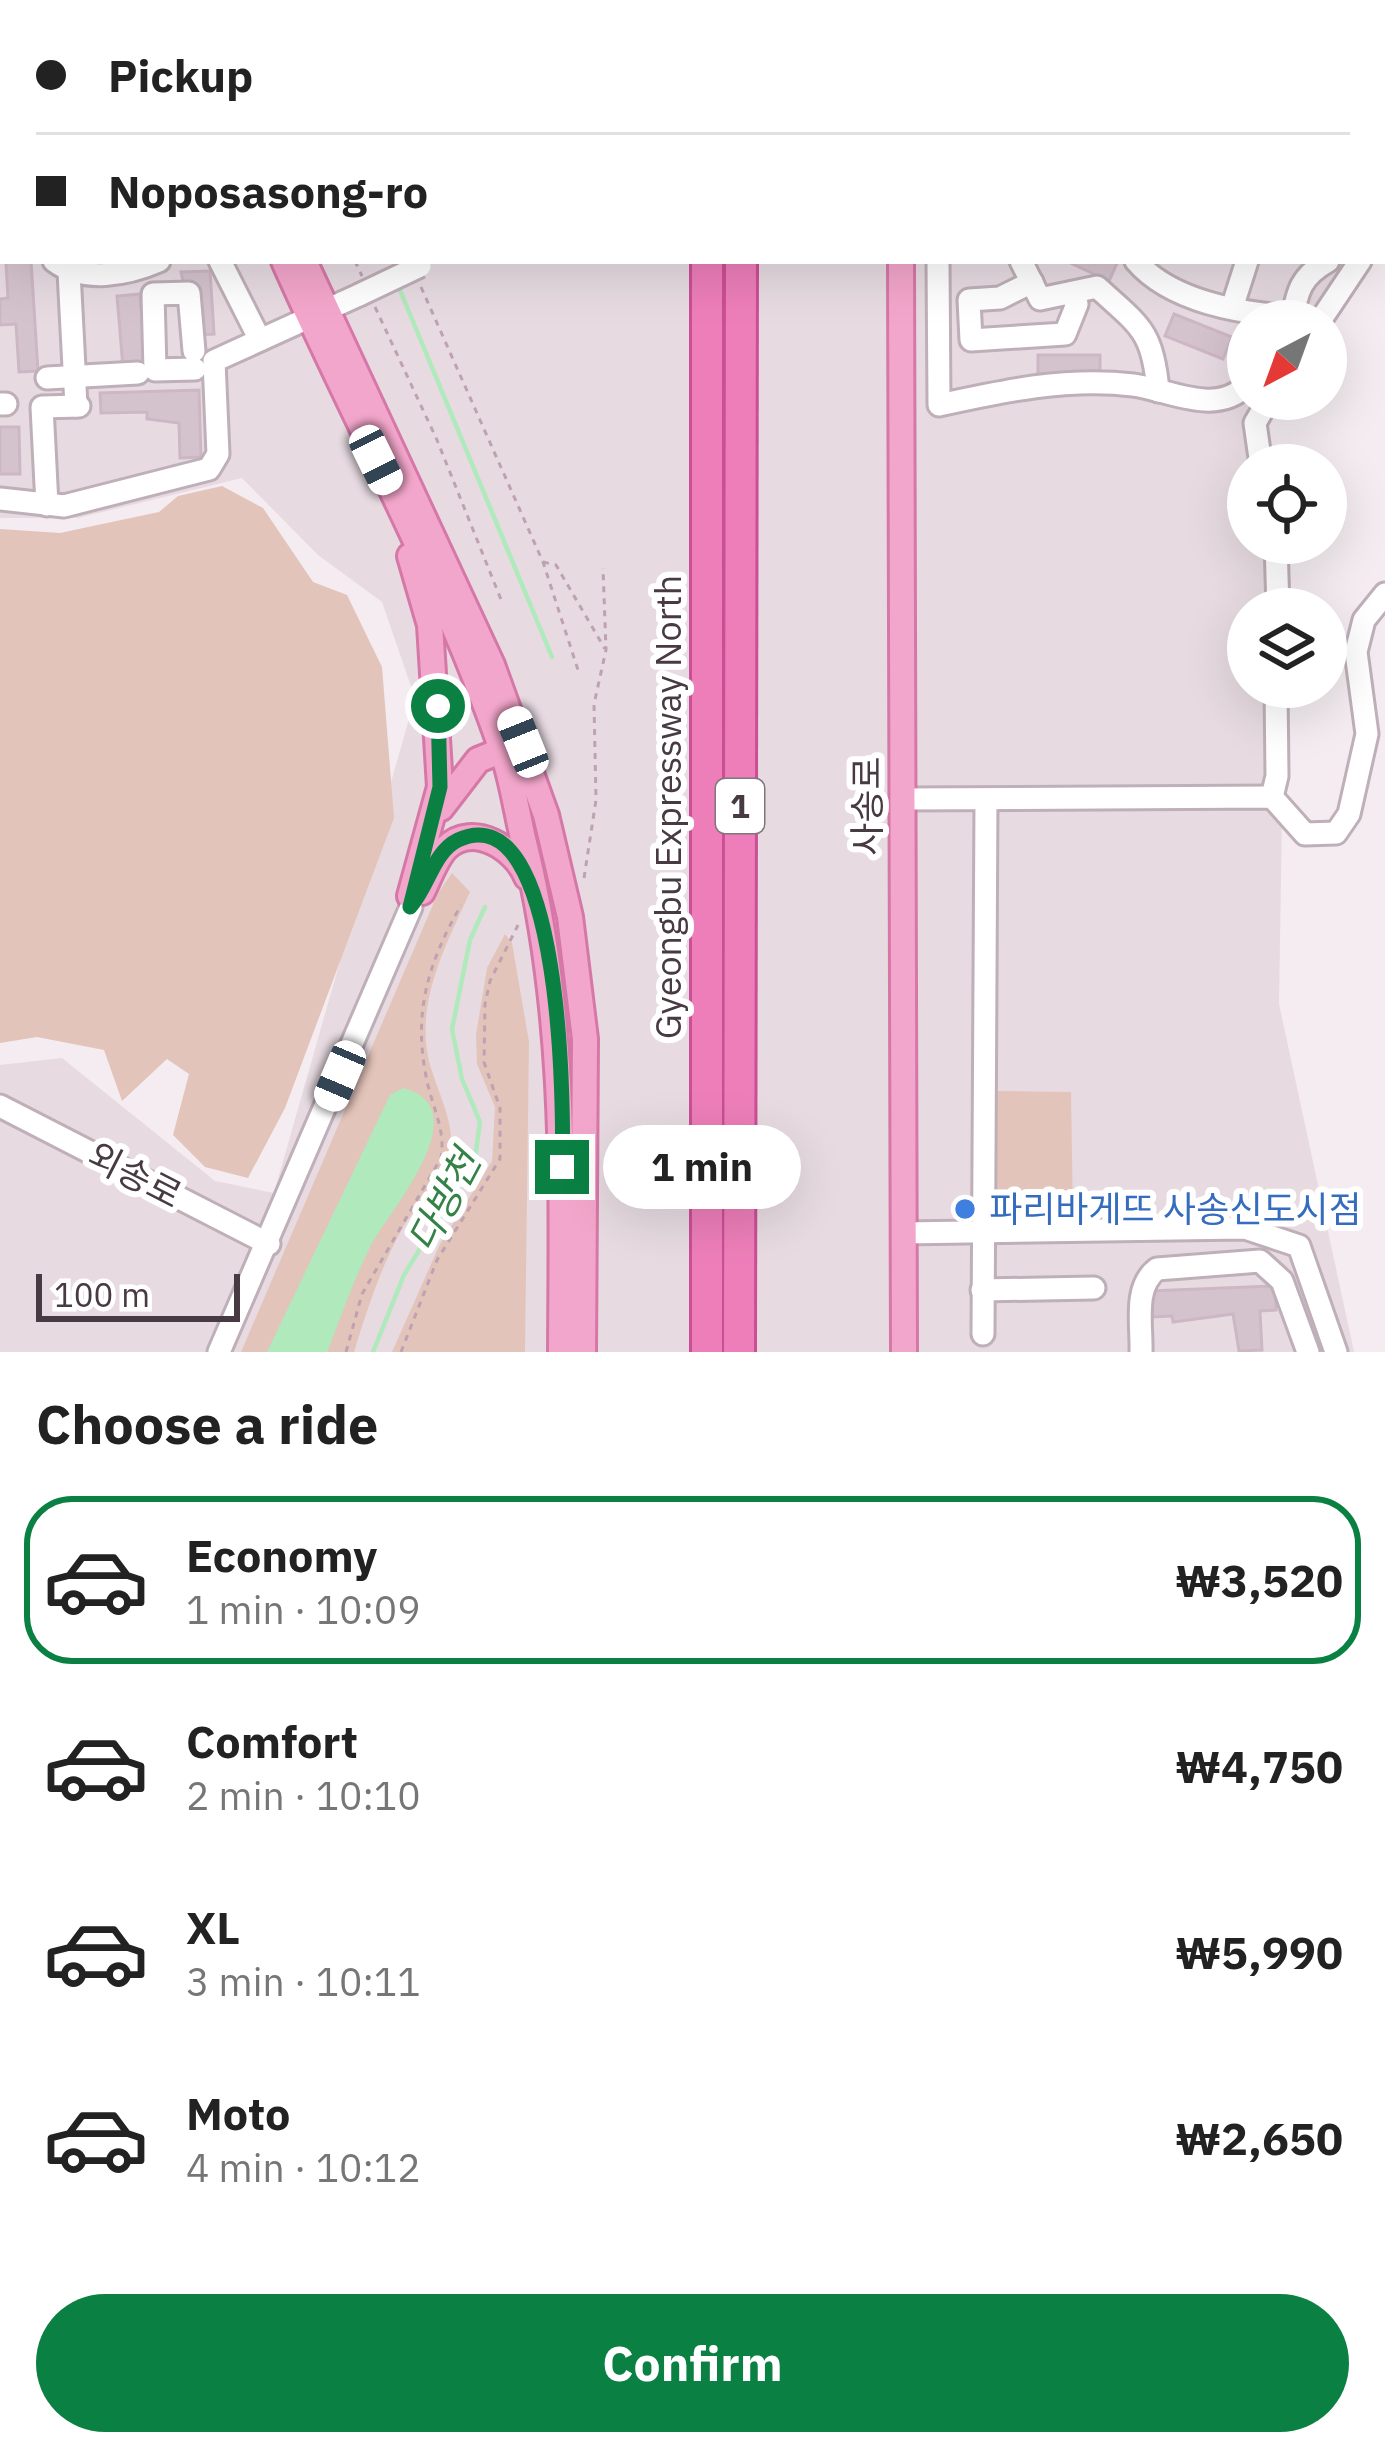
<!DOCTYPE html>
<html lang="en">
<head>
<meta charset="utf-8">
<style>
	body { margin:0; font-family:"IBM Plex Sans","Noto Sans KR",sans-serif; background:#f6f6f6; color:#222; height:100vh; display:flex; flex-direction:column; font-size:45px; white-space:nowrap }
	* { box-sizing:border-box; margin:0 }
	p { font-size:39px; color:#767676 }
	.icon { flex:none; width:66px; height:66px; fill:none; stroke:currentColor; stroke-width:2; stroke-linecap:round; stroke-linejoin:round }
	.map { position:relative; height:1352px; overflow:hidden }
	.details { display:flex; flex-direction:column; background:#fff; flex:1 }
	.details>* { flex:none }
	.hud { position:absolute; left:0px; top:0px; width:1386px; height:264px; box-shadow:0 12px 48px #0002; display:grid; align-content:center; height:264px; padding:0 36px; background:#fff }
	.needle { width:78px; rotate:221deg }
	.buttons { position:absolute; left:1227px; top:300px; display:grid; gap:24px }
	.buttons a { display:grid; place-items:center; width:120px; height:120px; border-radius:50%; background:#fff; box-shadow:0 12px 48px #0002; font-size:60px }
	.scale { position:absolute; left:36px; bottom:30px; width:204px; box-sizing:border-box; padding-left:12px; border:6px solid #483a42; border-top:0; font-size:33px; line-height:42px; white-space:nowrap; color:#483a42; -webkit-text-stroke:9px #fff; paint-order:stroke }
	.end { position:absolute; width:54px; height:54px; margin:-27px; border:15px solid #0b8043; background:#fff; box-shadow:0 0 0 6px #fff }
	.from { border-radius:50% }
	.bubble { position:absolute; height:84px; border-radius:42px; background:#fff; box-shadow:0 12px 48px #0002; font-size:39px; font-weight:700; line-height:84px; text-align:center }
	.car { position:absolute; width:36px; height:72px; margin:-36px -18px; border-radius:15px; box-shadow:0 0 9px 3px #0007; background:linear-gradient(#fff 24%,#345 0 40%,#fff 0 76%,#345 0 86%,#fff 0) }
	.hud b { display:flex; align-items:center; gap:42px; height:114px; font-size:45px }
	.hud b+b { border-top:3px solid #e0e0e0 }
	.hud i { width:30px; height:30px; background:#222 }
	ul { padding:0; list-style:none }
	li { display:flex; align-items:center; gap:36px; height:168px; margin:0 24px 18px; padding:0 12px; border:6px solid transparent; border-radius:48px }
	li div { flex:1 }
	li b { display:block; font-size:45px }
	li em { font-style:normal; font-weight:700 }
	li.current { border-color:#0b8043 }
	li>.icon { width:108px; height:108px; stroke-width:1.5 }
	h2 { padding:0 36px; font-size:54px; line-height:144px }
	.button { display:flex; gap:24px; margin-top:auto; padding:24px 36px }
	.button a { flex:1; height:138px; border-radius:72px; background:#0b8043; color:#fff; font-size:48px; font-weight:700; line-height:138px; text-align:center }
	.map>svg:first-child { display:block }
</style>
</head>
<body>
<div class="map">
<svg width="1385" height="1352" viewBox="0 0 1385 1352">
	<rect width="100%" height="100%" fill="#f4ecf0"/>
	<g fill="#e7dbe1">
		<polygon points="182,0 1385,0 1385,236 1383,240 1383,3"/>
		<polygon points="0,203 3,261 1374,261 1326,322 1248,321 1248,399 1261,399 1262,465 1248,465 1248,543 1269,543 1274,609 1248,609 1248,687 1277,687 1282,816 1279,1004 1354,1352 0,1352 0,1065 62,1058 215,1181 274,1193 415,698 382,602 318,555 242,478 78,518 0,518"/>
	</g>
	<g fill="#e3c4ba">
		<polygon points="0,0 163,0 3,3 3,193"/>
		<polygon points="222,486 263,508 313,582 347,595 382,667 394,818 285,1108 248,1178 205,1167 173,1135 189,1074 167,1059 122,1101 104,1050 37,1037 0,1043 0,529 60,533 88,527 159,512 178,496"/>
		<path d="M452,873L470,892C446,945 415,1002 429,1061C435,1085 452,1117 451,1142C449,1177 417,1202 401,1231C380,1269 367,1310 354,1352H241L438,893Z"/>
		<polygon points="505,934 512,943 529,1042 525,1352 392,1352 440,1244 492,1161 495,1107 477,1064 476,1035 487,968"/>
		<polygon points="997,1091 1071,1092 1073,1218 1005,1219 997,1208"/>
	</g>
	<path fill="#b0e9bc" d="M403,1088C482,1108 386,1215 370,1247C353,1281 341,1317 327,1352H267L390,1095Z"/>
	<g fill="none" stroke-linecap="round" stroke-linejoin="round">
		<g stroke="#b0e9bc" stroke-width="4.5">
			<polyline points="305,0 305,3"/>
			<polyline points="397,283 552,657"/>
			<polyline points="373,1352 404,1275 475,1158 480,1122 462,1079 452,1029 470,940 485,907"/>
		</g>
	</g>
	<g fill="#d4c3cd" stroke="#ceb7c5" stroke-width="3">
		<polygon points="31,261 38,371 19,372 16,324 0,325 0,299 8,298 6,263"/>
		<polygon points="1066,261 1118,261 1109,281"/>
		<polygon points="210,271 214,334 195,335 181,272"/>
		<polygon points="140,294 145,365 123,367 117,296"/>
		<polygon points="1174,314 1232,337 1223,359 1165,336"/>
		<polygon points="1038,355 1100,355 1100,380 1038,379"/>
		<polygon points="199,390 201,457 180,458 179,423 147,419 147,412 101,413 100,393"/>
		<polygon points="0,427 19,427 20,474 0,474"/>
		<polygon points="1275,1286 1276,1310 1260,1311 1262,1350 1239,1351 1233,1314 1173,1322 1172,1316 1152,1317 1151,1291"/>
	</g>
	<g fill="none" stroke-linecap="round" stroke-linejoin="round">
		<g stroke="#bfafb8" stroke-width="27">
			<g id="minor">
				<polyline points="481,0 481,3"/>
				<polyline points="1245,0 1247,3"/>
				<polyline points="1339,0 1342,3"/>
				<polyline points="1087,3 1089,0"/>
				<polyline points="1188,3 1190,0"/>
				<polyline points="1383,87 1385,88"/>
				<polyline points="1383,136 1385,132"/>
				<polyline points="0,213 3,216"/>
				<polyline points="1383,224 1385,221"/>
				<path d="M54,261C83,283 127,275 159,261"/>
				<polyline points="220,261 260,340"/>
				<path d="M938,261L939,405C1003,391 1067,377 1133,385C1171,390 1216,417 1248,384"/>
				<path d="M1021,261L1040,299L1097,287C1140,326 1153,331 1158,391"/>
				<path d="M1136,261C1171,302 1241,313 1292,317"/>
				<polyline points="69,272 76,406"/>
				<polyline points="1032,282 1000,298 969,300 971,340 1065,334 1077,304 1070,293"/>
				<polyline points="1232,308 1247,261"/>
				<path d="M1292,321C1297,291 1301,276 1328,261"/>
				<polyline points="1320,321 1360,261"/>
				<polyline points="194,351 189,293 153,294 155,370 195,369"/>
				<polyline points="47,378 138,373"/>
				<polyline points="0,404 6,404"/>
				<polyline points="1261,465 1255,423 1269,399"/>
				<polyline points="0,499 64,506 209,469 218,454 214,361 359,295"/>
				<polyline points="47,505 42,407 79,406"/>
				<polyline points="1276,543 1278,609"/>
				<polyline points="1272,797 1277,776 1276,687"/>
				<polyline points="903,799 1272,797 1305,834 1336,833 1349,814 1367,734 1356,652 1364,620 1385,594"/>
				<polyline points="0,1106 269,1244"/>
				<polyline points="903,1233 1245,1228 1299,1246 1336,1352"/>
				<polyline points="982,1290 1094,1288"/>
				<polyline points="983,1334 986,800"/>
				<polyline points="219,1352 411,907"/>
				<path d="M1141,1352C1142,1325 1133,1287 1157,1269L1260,1261L1282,1281L1308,1352"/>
			</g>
		</g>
		<g stroke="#d678a7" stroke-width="30">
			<g id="major">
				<polyline points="245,0 245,3"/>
				<polyline points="220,3 220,0"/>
				<polyline points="1030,3 1032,0"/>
				<path d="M284,261C356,424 444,581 502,750C513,781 517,815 525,847C566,1015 562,1180 561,1352"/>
				<polyline points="304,261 492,665 546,815 570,917 585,1039 583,1352"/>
				<polyline points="901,261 904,1352"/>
				<polyline points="410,556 430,625 440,787 410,896"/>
				<polyline points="441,808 478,760 517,744"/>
				<path d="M422,892C429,878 436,858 446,848C473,821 516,849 527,877"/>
			</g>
		</g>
		<g stroke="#cb4f95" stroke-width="36">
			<g id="highway">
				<polyline points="707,0 707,3"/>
				<polyline points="741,3 741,0"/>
				<polyline points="707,261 707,1352"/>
				<polyline points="739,1352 741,261"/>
			</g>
		</g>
		<g stroke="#bfa2b2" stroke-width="3" stroke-dasharray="6 6" stroke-linecap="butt">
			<polyline points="283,3 283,0"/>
			<polyline points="332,3 332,0"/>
			<polyline points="355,261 362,276"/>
			<polyline points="421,287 543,562 579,673"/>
			<polyline points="375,307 437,440 502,602"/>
			<polyline points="543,562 556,565 605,649"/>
			<polyline points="584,878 596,800 594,704 606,650 603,568"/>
			<path d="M346,1352L362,1294L441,1158C446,1128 431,1105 426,1076C413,1011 429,961 461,905"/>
			<polyline points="401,1352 437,1260 500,1159 500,1108 484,1062 485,1004 490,981 518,925"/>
		</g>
		<use href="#minor" stroke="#fff" stroke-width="21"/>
		<use href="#major" stroke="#f3a6cb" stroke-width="24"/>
		<use href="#highway" stroke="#ed7eb9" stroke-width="30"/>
		<g stroke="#bfafb8" stroke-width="27" stroke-linecap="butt">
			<polyline id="minor-bridge" points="359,295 420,266"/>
		</g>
		<use href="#minor-bridge" stroke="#fff" stroke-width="21"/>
	</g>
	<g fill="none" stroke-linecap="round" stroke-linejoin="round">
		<path stroke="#0b8043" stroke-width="15" d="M438,706L440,787L410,907C428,888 433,852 458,840C564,791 564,1116 562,1167"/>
	</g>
	<circle fill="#3f7fe0" stroke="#fff" stroke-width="4.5" cx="965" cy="1209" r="12"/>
	<g text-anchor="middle" stroke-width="12" stroke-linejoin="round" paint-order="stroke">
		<rect fill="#fff" stroke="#7f757b" stroke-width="3" x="716" y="779" width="48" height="54" rx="9"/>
		<g font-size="33" font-weight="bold" fill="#483a42">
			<text x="740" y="818">1</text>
		</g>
		<g font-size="36" fill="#483a42" stroke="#fff">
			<text transform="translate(867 806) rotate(-90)" y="13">사송로</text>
			<text transform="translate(668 807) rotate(-90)" y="13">Gyeongbu Expressway North</text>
			<text transform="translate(135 1175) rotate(27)" y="13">외송로</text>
		</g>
		<g font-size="36" fill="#366cbe" stroke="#fff" text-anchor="start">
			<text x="989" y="1222">파리바게뜨 사송신도시점</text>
		</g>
		<g font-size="39" font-style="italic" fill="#348246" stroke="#fff">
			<text transform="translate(444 1201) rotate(-62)" y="14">다방천</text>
		</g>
	</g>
</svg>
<div class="buttons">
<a><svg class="needle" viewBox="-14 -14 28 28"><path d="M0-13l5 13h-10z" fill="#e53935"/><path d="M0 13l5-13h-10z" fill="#767676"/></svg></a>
<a><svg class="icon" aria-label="locate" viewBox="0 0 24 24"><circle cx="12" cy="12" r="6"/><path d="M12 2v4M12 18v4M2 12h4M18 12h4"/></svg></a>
<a><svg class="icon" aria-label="layers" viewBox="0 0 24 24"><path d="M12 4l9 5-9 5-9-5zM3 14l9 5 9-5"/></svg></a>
</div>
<div class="scale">100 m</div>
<i class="end from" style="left:438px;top:706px"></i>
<i class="end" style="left:562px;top:1167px"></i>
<div class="bubble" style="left:603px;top:1125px;width:198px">1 min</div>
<i class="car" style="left:376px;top:460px;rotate:154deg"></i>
<i class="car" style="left:523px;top:742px;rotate:338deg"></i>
<i class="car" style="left:340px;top:1076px;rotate:203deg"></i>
<div class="hud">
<b><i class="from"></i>Pickup</b>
<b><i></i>Noposasong-ro</b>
</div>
</div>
<section class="details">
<h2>Choose a ride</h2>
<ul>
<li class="current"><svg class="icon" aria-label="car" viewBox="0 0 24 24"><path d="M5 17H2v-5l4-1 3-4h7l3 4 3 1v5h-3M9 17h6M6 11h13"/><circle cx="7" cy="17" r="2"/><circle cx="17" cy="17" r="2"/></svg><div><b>Economy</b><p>1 min · 10:09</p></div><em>₩3,520</em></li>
<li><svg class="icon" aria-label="car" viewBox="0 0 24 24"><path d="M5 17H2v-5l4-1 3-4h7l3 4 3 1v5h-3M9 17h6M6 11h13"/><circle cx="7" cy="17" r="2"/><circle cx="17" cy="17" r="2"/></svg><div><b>Comfort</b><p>2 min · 10:10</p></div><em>₩4,750</em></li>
<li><svg class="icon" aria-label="car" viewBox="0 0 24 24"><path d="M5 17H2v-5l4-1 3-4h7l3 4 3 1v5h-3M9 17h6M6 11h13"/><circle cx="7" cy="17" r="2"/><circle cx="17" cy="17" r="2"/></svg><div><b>XL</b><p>3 min · 10:11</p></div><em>₩5,990</em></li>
<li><svg class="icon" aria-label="car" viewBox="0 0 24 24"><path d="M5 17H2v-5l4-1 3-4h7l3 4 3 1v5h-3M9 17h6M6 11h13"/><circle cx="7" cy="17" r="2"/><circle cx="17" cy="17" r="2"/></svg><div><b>Moto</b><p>4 min · 10:12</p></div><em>₩2,650</em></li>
</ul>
<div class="button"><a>Confirm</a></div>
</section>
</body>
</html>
